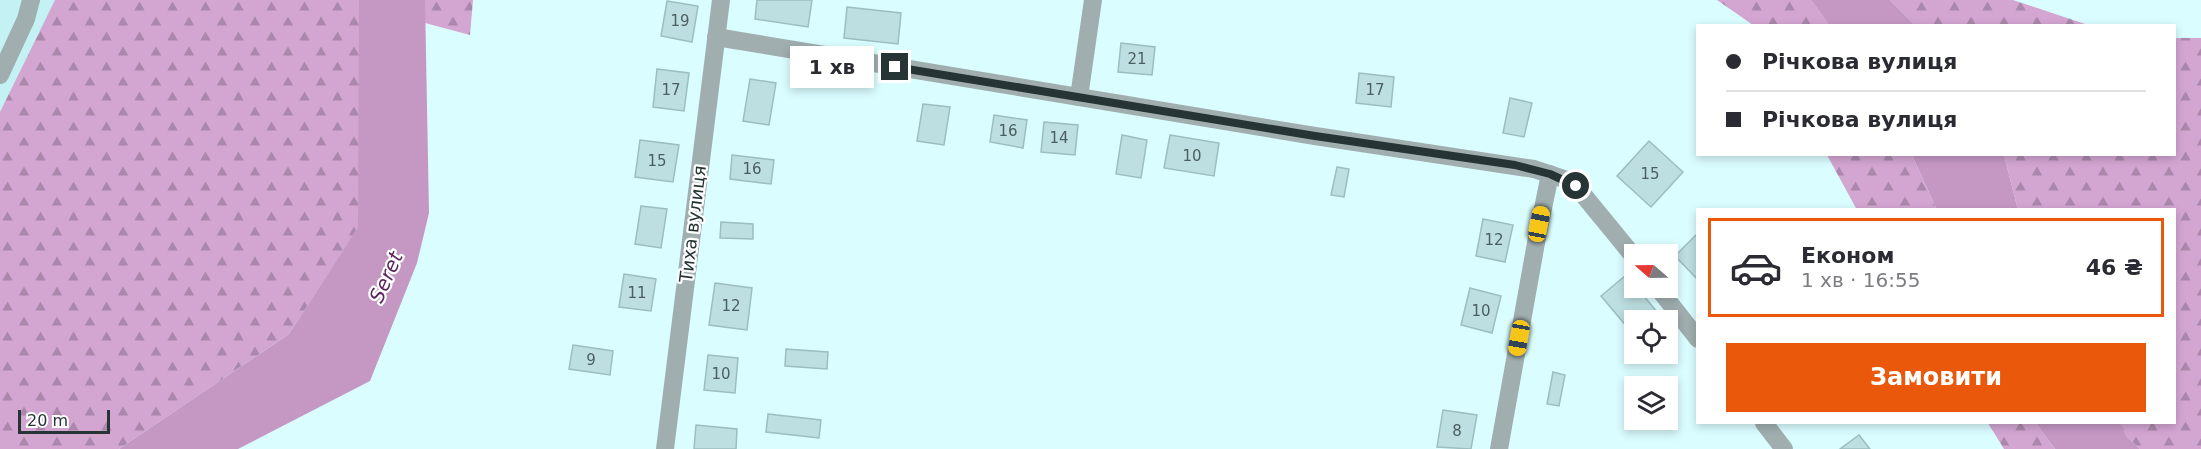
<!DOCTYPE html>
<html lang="uk">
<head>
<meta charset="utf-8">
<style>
	body { margin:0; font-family:"DejaVu Sans",sans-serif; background:#f7f7f7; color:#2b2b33; height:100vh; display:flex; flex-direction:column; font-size:22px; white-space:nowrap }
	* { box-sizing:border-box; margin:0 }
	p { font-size:20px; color:#7c7c81 }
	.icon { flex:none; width:33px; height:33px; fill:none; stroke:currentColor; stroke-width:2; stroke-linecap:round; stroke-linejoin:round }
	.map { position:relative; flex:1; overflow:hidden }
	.side { position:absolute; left:1696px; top:208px; width:480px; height:216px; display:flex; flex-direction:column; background:#fff; border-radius:0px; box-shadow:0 3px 9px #0003 }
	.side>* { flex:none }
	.hud { position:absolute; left:1696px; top:24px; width:480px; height:132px; border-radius:0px; box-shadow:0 3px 9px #0003; display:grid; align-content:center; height:132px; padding:0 30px; background:#fff }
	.needle { width:39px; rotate:290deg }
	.buttons { position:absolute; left:1624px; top:244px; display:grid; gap:12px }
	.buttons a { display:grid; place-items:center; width:54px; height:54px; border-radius:0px; background:#fff; box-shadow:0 3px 9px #0003; font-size:30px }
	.scale { position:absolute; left:18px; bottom:15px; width:92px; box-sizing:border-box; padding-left:6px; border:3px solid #273435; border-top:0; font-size:16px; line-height:21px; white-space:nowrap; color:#273435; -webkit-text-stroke:4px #fff; paint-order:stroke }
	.end { position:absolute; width:27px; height:27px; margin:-14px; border:8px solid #273435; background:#fff; box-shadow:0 0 0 3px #fff }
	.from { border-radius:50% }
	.bubble { position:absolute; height:42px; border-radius:0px; background:#fff; box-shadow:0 3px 9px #0003; font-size:20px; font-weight:600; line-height:42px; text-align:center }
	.car { position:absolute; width:18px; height:36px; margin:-18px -9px; border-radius:8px; box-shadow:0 0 4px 2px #0007; background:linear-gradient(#f5c518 24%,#345 0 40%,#f5c518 0 76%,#345 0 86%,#f5c518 0) }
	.hud b { display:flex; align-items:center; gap:21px; height:57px; font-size:22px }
	.hud b+b { border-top:2px solid #e1e1e2 }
	.hud i { width:15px; height:15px; background:#2b2b33 }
	ul { padding:10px 0 0; list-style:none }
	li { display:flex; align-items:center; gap:18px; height:99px; margin:0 12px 9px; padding:0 18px; border:3px solid transparent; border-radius:0px }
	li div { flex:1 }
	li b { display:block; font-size:22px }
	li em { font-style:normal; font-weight:600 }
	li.active { border-color:#ea580c }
	li>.icon { width:54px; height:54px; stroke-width:1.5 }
	.primary-button { display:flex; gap:12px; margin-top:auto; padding:12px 30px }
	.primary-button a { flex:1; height:69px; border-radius:0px; background:#ea580c; color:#fff; font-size:24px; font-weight:600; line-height:69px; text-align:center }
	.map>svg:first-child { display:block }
</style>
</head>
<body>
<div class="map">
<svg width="2201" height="449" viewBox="0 0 2201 449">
	<defs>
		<pattern id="forest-firs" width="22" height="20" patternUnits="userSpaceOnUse" patternTransform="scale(1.5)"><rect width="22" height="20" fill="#d3a6d2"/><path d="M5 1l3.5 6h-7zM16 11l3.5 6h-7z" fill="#ab88ab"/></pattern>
	</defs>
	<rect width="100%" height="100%" fill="#dafdff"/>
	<polygon fill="#c4f1f3" points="0,0 64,0 0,169"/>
	<g fill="url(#forest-firs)">
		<polygon points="55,0 359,0 359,226 289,334 119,449 0,449 0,112"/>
		<polygon points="425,0 473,0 470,35 425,23"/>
		<polygon points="1717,0 1811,0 1829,25 1753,25"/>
		<polygon points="1890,0 2013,0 2088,25 1915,25"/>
		<polygon points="2175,38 2201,38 2201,449 2140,449 2127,437 2120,423 2175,423 2175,210 2018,210 2004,155 2175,154"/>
		<polygon points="1827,155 1912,155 1937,210 1857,210"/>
		<polygon points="1988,423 2036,423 2055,449 2004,449"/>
	</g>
	<g fill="#c598c4">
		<polygon points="359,0 425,0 429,213 417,263 370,381 238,449 119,449 289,334 358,227"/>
		<polygon points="1811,0 1890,0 1915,25 1829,25"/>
		<polygon points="1912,155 2004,155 2018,210 1937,210"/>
		<polygon points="2036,423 2120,423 2127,437 2140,449 2055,449"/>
	</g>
	<g fill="#bddfe1" stroke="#9cbec0" stroke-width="1.5">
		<polygon points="757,0 812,0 808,27 755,19"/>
		<polygon points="667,1 698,6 692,42 661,36"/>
		<polygon points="847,7 901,13 898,44 844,38"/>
		<polygon points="1121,43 1155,47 1152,75 1118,72"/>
		<polygon points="657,69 689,73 684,111 653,107"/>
		<polygon points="1359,73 1394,77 1391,107 1356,103"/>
		<polygon points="750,79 776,83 769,125 743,121"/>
		<polygon points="1510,98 1532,103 1524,137 1503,133"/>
		<polygon points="923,104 950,107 944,145 917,141"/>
		<polygon points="994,115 1027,120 1023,148 990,142"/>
		<polygon points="1044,122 1078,125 1075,155 1041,152"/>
		<polygon points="1122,135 1147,140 1141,178 1116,174"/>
		<polygon points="1170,135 1219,143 1214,176 1164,168"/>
		<polygon points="640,140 679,145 673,182 635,177"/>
		<polygon points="1649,141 1683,172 1651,207 1617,176"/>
		<polygon points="732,155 774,160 771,184 730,179"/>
		<polygon points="1337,167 1349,169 1344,197 1331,195"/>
		<polygon points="641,206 667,209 661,248 635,244"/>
		<polygon points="1483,219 1513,225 1505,262 1476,256"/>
		<polygon points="721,222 753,224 753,239 720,238"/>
		<polygon points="1698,233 1698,280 1675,256"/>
		<polygon points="624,274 656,279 651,311 619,307"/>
		<polygon points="1626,275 1658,313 1649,321 1635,321 1633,334 1601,296"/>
		<polygon points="715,283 752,288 747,330 709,325"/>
		<polygon points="1470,288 1501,296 1492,333 1461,325"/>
		<polygon points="573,345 613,351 610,375 569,369"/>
		<polygon points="786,349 828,352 827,369 785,366"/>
		<polygon points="708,355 738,358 735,393 704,390"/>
		<polygon points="1553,372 1565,375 1559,406 1547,404"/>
		<polygon points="1443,410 1477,415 1471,449 1437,447"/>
		<polygon points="768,414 821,420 819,438 766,432"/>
		<polygon points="696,425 737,429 736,449 694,449"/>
		<polygon points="1859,435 1870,449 1840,449"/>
	</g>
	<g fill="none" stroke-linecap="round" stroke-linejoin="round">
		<polyline stroke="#a0aeaf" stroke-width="18" points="0,75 26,19 31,0"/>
		<g stroke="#a0aeaf" stroke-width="18">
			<polyline points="716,37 1315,136 1534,169 1564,179 1576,186 1635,258"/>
			<polyline points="1079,97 1093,0"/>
			<polyline points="1658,288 1698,339"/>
			<polyline points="1764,423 1784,449"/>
			<polyline points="665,449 721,0"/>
			<polyline points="1499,449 1536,243 1550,174"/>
		</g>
	</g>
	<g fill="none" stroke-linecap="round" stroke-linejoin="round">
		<polyline stroke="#273435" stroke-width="8" points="895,67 1315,136 1515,165 1550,174 1576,186"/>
	</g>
	<g text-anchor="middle" stroke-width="4.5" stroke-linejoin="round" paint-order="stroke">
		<g font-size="15" fill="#4c5f60">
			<text x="680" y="26">19</text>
			<text x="1137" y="64">21</text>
			<text x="671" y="95">17</text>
			<text x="1375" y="95">17</text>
			<text x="1008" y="136">16</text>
			<text x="1059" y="143">14</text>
			<text x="1192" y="161">10</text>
			<text x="657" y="166">15</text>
			<text x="752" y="174">16</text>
			<text x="1650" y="179">15</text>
			<text x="1494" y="245">12</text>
			<text x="637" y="298">11</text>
			<text x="731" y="311">12</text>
			<text x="1481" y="316">10</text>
			<text x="591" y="365">9</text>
			<text x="721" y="379">10</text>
			<text x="1457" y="436">8</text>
		</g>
		<g font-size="18" fill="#273435" stroke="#fff">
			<text transform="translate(693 224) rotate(-83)" y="6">Тиха вулиця</text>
		</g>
		<g font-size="20" font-style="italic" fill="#5b255c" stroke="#fff">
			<text transform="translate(386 277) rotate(-66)" y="7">Seret</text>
		</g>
	</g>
</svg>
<div class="buttons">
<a><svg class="needle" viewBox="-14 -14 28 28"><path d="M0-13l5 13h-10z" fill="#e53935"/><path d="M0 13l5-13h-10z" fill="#7c7c81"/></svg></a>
<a><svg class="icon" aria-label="locate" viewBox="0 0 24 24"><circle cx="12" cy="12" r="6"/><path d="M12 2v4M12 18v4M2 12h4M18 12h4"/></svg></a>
<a><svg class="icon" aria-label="layers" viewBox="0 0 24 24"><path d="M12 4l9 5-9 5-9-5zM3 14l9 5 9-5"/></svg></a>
</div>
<div class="scale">20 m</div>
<i class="end from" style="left:1576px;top:186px"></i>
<i class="end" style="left:895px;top:67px"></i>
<div class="bubble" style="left:790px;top:46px;width:84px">1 хв</div>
<i class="car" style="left:1539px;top:224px;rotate:11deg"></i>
<i class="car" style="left:1519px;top:338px;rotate:190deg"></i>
<div class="hud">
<b><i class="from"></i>Річкова вулиця</b>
<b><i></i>Річкова вулиця</b>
</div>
<section class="side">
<ul>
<li class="active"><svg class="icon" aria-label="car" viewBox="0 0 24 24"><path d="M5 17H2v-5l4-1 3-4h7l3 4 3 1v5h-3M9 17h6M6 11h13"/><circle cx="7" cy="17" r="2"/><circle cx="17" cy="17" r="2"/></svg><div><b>Економ</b><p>1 хв · 16:55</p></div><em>46 ₴</em></li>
</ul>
<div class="primary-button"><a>Замовити</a></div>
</section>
</div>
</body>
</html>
